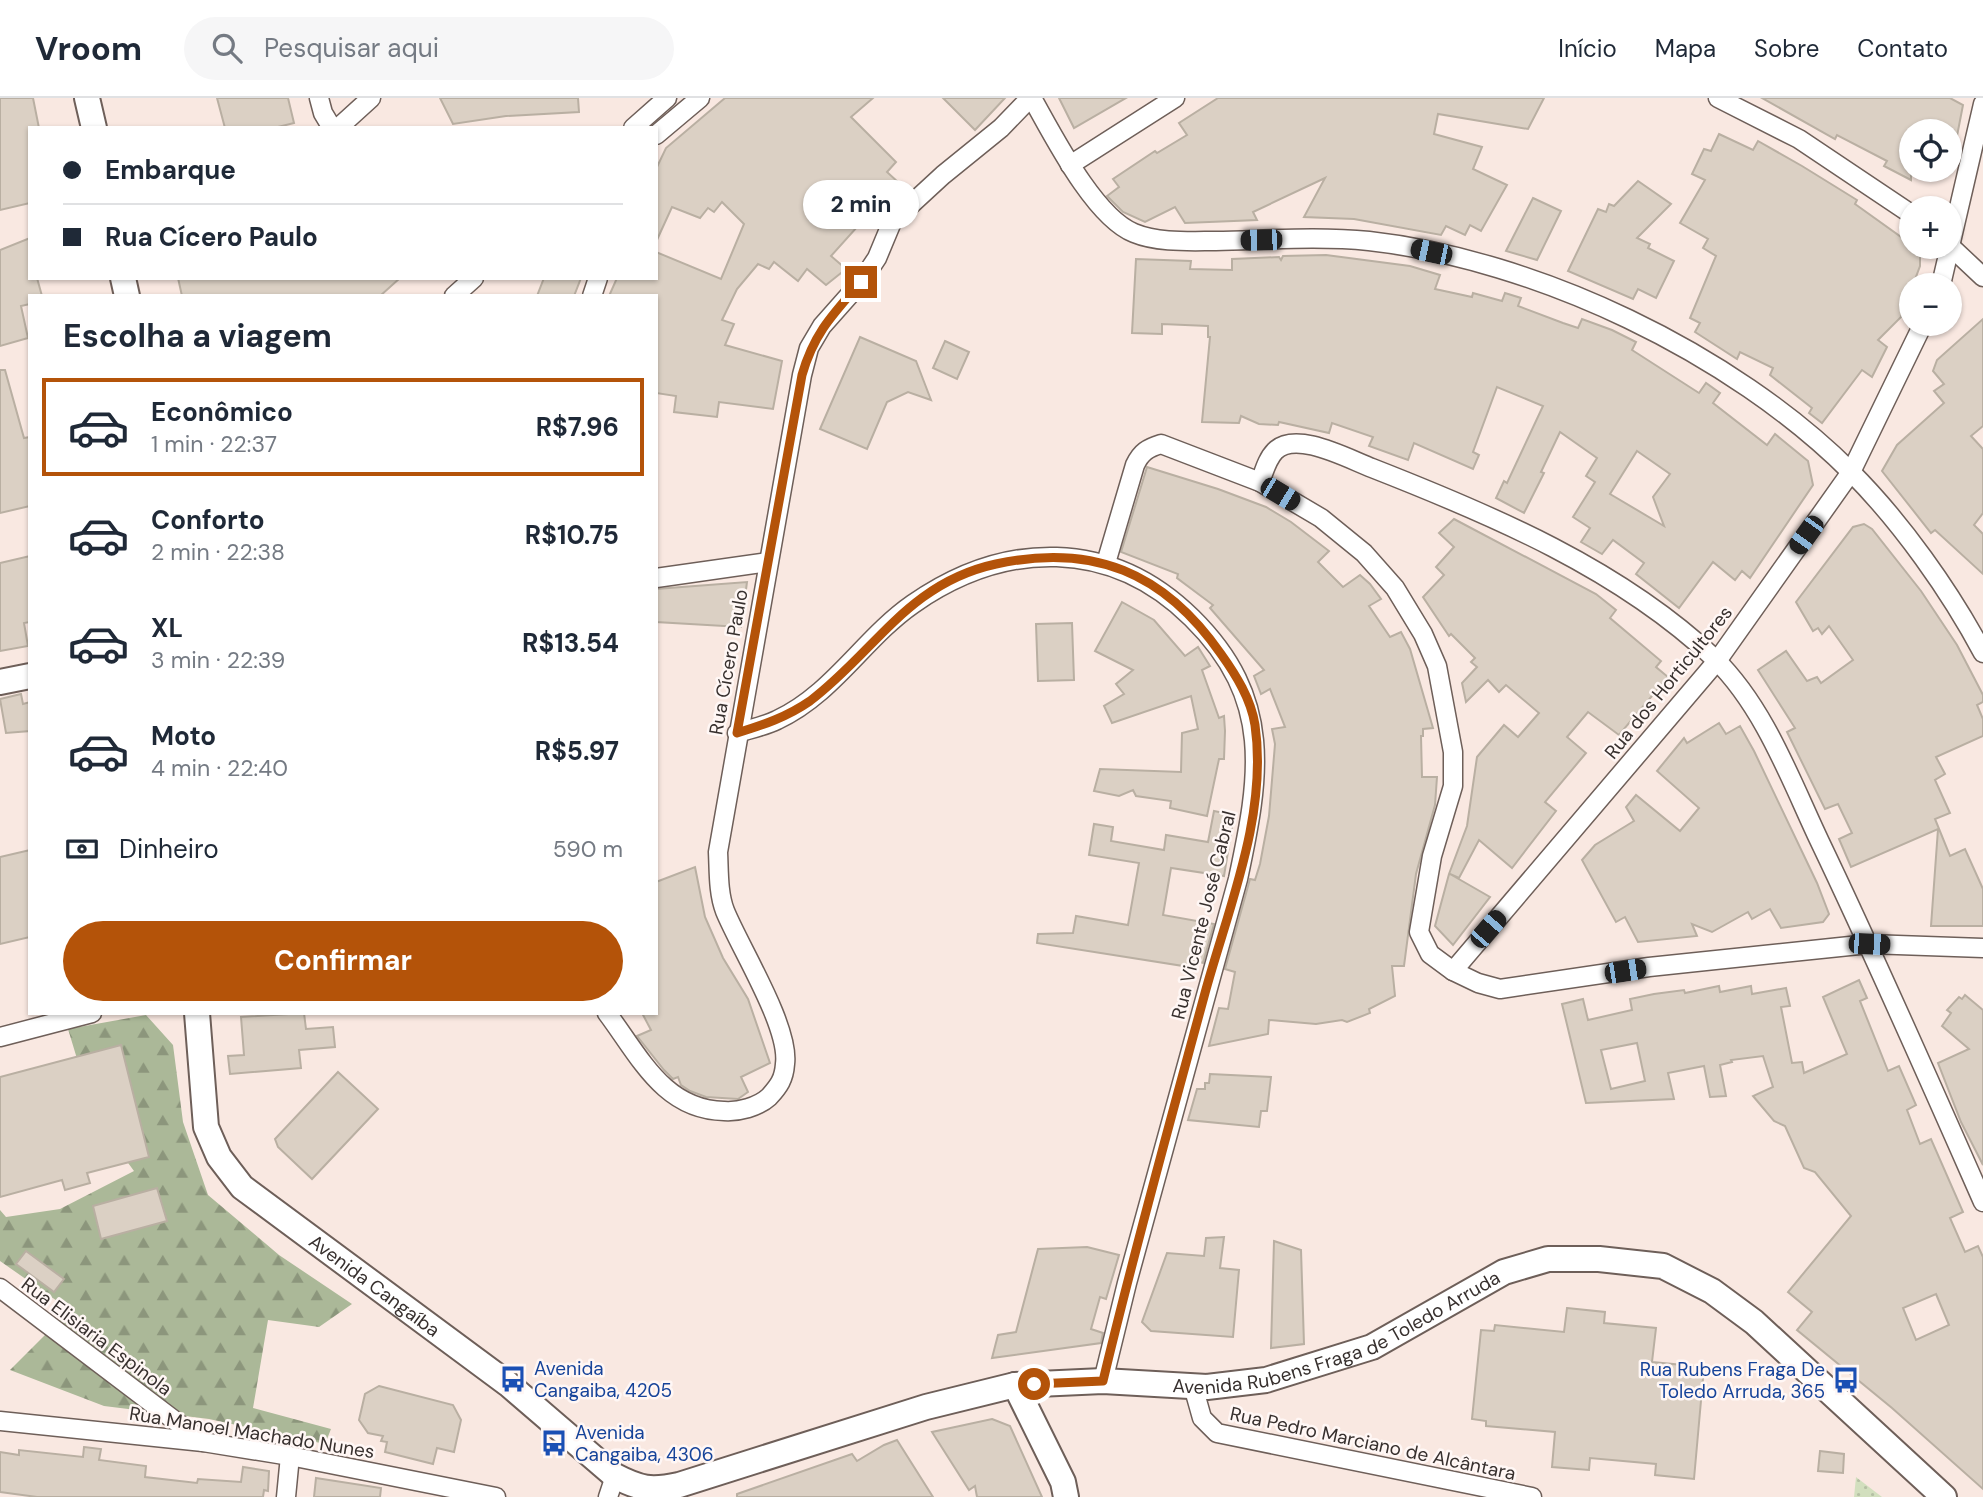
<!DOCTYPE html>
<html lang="pt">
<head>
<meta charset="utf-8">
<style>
	body { margin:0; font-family:"DM Sans",sans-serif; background:#f6f6f7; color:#1f2937; height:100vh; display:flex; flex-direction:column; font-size:26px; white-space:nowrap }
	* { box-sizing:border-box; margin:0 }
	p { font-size:23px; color:#747a83 }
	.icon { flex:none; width:38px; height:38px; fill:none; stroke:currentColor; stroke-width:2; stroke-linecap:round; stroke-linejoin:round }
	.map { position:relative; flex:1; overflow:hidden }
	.drawer { position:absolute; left:28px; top:196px; width:630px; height:721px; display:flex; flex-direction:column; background:#fff; border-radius:0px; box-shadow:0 2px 5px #0004 }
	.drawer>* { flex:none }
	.hud { position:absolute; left:28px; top:28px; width:630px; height:154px; border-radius:0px; box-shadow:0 2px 5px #0004; display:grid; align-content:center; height:154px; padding:0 35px; background:#fff }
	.controls { position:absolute; left:1899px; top:21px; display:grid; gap:14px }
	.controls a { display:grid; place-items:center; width:63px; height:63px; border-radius:50%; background:#fff; box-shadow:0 2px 5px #0004; font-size:35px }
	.end { position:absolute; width:32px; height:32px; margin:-16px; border:9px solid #b45309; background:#fff; box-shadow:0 0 0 4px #fff }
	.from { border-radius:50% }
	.bubble { position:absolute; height:49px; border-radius:24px; background:#fff; box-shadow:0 2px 5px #0004; font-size:23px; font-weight:700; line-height:49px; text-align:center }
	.car { position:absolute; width:21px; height:42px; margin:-21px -10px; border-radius:9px; box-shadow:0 0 5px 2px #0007; background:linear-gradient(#222 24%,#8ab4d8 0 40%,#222 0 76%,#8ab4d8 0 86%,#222 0) }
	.hud b { display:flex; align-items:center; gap:24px; height:66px; font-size:26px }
	.hud b+b { border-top:2px solid #e0e1e3 }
	.hud i { width:18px; height:18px; background:#1f2937 }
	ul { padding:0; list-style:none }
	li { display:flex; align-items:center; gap:21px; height:98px; margin:0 14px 10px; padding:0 21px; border:4px solid transparent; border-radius:0px }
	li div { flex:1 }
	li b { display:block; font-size:26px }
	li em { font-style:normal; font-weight:700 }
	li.on { border-color:#b45309 }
	li>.icon { width:63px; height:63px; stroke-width:1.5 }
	h2 { padding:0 35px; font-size:32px; line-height:84px }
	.pay { display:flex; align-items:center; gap:18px; height:77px; padding:0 35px; font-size:26px }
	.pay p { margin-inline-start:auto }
	.primary-button { display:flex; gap:14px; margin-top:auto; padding:14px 35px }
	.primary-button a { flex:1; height:80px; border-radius:42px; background:#b45309; color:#fff; font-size:28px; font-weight:700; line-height:80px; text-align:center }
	header { display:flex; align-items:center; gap:42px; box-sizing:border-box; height:98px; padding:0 35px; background:#fff; border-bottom:2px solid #e0e1e3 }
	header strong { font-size:33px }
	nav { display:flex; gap:38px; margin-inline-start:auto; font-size:24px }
	.search { width:490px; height:63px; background:#f6f6f7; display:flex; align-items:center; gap:18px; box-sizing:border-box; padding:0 24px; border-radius:38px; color:#747a83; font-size:26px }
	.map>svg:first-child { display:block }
</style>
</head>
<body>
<header>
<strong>Vroom</strong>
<div class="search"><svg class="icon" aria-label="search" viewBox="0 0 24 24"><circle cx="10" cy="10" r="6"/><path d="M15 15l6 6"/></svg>Pesquisar aqui</div>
<nav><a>Início</a><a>Mapa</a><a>Sobre</a><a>Contato</a></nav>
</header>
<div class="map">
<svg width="1983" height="1399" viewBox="0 0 1983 1399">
	<defs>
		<pattern id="forest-firs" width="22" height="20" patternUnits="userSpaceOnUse" patternTransform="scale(1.75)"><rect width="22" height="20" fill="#abb898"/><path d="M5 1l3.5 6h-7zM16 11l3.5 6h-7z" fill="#8c967c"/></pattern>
		<pattern id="park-dots" width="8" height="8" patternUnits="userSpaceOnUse" patternTransform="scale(1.75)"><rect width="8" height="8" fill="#d2dfbe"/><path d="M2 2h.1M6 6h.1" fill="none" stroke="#b5c0a4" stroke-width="1.8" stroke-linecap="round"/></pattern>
	</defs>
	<rect width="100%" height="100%" fill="#f9e8e1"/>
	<polygon fill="url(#forest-firs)" points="146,917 173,947 183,1024 208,1097 279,1157 352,1206 319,1229 268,1222 253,1310 331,1331 325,1346 209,1321 104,1308 10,1272 70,1212 0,1163 0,1112 6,1119 60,1111 134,1073 95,1020 68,931"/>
	<polygon fill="url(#park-dots)" points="1856,1379 1882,1399 1854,1399"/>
	<g fill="#dbd0c4" stroke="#b9afa2" stroke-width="2" fill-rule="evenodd">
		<polygon points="0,0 33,0 39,30 30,30 30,105 0,112"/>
		<polygon points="217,0 288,0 294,25 274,30 225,30"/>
		<polygon points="440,0 578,0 579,14 506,18 453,26"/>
		<polygon points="725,0 873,0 851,19 896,64 887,74 900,86 870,110 867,118 831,158 846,171 826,187 807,171 798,183 774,164 769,171 758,166 737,191 722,222 734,226 725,247 782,263 773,311 719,304 717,319 674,314 676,298 656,295 656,198 609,198 617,180 656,180 656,154 721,181 744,126 722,104 714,114 708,110 700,120 672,109 656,144 656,71 666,50"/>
		<polygon points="943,0 1005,0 975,32"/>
		<polygon points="1059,0 1126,0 1074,30"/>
		<polygon points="1218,0 1544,0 1528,31 1438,16 1434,36 1482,49 1473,71 1507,87 1481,133 1470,127 1465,137 1446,128 1441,137 1354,121 1304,119 1325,80 1253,114 1257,122 1185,125 1175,109 1145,124 1123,114 1107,98 1119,89 1113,81 1155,53 1157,55 1187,37 1179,25"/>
		<polygon points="1762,0 1950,0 1963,7 1957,38 1950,33 1911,33 1911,82 1884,68 1887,63 1837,37 1835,41"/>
		<polygon points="1719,36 1753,52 1758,43 1802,68 1857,102 1855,106 1904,141 1907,137 1911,142 1911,149 1918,149 1920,154 1920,168 1901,219 1878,242 1887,249 1872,279 1862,272 1822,325 1809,315 1812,310 1770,277 1773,270 1740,254 1737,261 1695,234 1700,225 1690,220 1716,158 1703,150 1708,141 1680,125 1705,82 1692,76 1704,51 1711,53"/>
		<polygon points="1638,83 1671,106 1637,140 1650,146 1648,150 1674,163 1656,200 1638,191 1633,201 1568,173 1598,111 1606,114 1609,106 1614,108"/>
		<polygon points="1533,100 1561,113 1537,162 1506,153"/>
		<polygon points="30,140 30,180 37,180 42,198 30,198 30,206 21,208 28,240 0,248 0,152"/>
		<path d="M1326,157L1410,168L1440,177L1435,191L1472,199L1473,195L1502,203L1505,195L1521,200L1518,208L1563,225L1578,230L1582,221L1612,232L1636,244L1632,252L1699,295L1706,285L1720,295L1713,305L1767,347L1775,336L1808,363L1813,387L1750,480L1742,473L1735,482L1713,464L1679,510L1636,476L1644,465L1613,442L1602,456L1581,444L1590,430L1573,419L1595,384L1586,378L1597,360L1560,334L1541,374L1544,375L1524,415L1496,400L1504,383L1507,385L1543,308L1497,289L1473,354L1479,357L1473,371L1414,345L1408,362L1369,348L1373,339L1332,325L1329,335L1279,324L1278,327L1259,326L1241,318L1239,325L1202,324L1210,239H1208V228L1162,226V236L1132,235L1136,161L1191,163L1190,171L1232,172V161L1279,159L1281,162L1283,158ZM1637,353L1670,376L1653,399L1664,428L1610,396Z"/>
		<polygon points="178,180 400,180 380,198 182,198"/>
		<polygon points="544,180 581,180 574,198 537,198"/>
		<polygon points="1983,221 1983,328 1971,338 1983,351 1983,415 1974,427 1983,436 1983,476 1935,432 1931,435 1882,373 1897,347 1944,305 1934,293 1944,286 1933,273 1937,262"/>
		<polygon points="860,239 916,263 931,302 908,294 887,304 867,351 820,331"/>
		<polygon points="945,243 969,254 957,281 933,270"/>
		<polygon points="0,272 5,272 24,340 30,339 30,408 0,415"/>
		<polygon points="1147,369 1218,391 1266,409 1291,424 1329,453 1318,464 1343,489 1360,477 1370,486 1381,501 1369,508 1390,539 1401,534 1410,551 1433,630 1423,631 1423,638 1421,638 1422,679 1437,679 1435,707 1416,776 1404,868 1392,868 1395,898 1369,911 1370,915 1347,924 1342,922 1316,926 1269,922 1268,936 1209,948 1219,910 1228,911 1235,874 1225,871 1250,781 1255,782 1260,766 1269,718 1275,646 1272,631 1285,629 1270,591 1261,596 1254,578 1264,572 1210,510 1213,507 1177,480 1178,476 1121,454"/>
		<polygon points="1454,421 1596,496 1616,512 1610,520 1661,563 1656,569 1668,579 1619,637 1588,614 1567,639 1586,655 1545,704 1556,713 1512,770 1479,742 1459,780 1450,776 1490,799 1453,847 1435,828 1449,776 1467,728 1477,659 1504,627 1518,639 1539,615 1506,587 1499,594 1488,582 1466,604 1462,585 1477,569 1471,564 1475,560 1451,536 1449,538 1423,499 1444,477 1436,469 1454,449 1439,435"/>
		<polygon points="1864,426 1872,431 1921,493 1957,547 1983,597 1983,604 1977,607 1983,621 1983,638 1936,659 1945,676 1935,682 1950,715 1935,721 1950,758 1965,751 1983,791 1983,828 1931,828 1938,731 1851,769 1839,741 1852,735 1838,706 1825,711 1787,634 1795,630 1758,572 1786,553 1807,583 1817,579 1821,585 1853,562 1829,528 1822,536 1818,530 1813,533 1796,504 1853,429"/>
		<polygon points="30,458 30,524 24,525 28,548 0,553 0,465"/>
		<polygon points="747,484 741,529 656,524 656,491"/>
		<polygon points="1122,504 1154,522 1185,558 1198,549 1210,568 1202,572 1219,620 1224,618 1225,633 1224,661 1219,661 1207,718 1170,710 1171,703 1136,698 1133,692 1119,698 1094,693 1100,671 1181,674 1182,635 1198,631 1191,598 1112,625 1104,608 1124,596 1116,586 1133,572 1095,553"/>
		<polygon points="1072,525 1074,582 1038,583 1036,526"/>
		<polygon points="21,596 23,606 30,604 30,633 6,635 0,601"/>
		<polygon points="1719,625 1726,636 1740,628 1754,653 1817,785 1829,816 1823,824 1781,830 1770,811 1752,821 1748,814 1712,834 1692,826 1697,838 1638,844 1625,819 1616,824 1582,762 1595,747 1634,723 1626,709 1636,697 1680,733 1699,710 1657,673 1684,640 1687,645"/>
		<polygon points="1214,713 1234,717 1224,778 1171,770 1163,817 1214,826 1203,865 1198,863 1196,870 1037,845 1038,836 1073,835 1076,818 1128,827 1139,765 1089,757 1094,726 1113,729 1111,743 1164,752 1166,737 1208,744"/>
		<polygon points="30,752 30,839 0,846 0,759"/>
		<polygon points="695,769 705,819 723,860 748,901 770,965 741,979 748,994 738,1001 706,999 690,993 681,987 678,979 673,981 664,972 637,938 651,932 642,915 656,915 656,784"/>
		<path d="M1859,882L1867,900L1860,903L1888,973L1899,968L1916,1007L1907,1012L1920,1046L1931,1041L1963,1114L1950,1120L1965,1154L1978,1148L1983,1159V1391L1892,1310L1797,1232L1812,1214L1788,1194L1851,1118L1815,1074L1804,1070L1785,1028L1774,1023L1753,998L1773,989L1763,958L1731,962L1732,964L1720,967L1726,998L1710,999L1704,968L1668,975L1674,1001L1586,1005L1562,906L1583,901L1588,922L1632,912L1630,901L1654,896L1684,892L1685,895L1719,888L1720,894L1751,888L1752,896L1786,890L1790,908L1781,909L1792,965L1802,964L1804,975L1847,956L1823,899ZM1637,945L1645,983L1611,991L1601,952ZM1936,1196L1949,1227L1916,1242L1903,1210Z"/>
		<polygon points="1965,897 1983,912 1983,1067 1961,1024 1938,965 1969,951 1942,928 1951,915 1947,912 1959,899 1962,901"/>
		<polygon points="304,915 306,931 333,929 335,949 299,952 301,970 230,976 228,958 244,957 241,919"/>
		<polygon points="121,947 149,1059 87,1075 90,1085 65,1092 62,1082 0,1099 0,979"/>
		<polygon points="338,974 378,1011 312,1081 278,1049 275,1041"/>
		<polygon points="1210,976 1271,979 1267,1013 1261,1013 1259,1029 1188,1022 1197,991 1205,991 1205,985 1209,985"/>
		<polygon points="157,1090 167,1123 101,1141 93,1108"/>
		<polygon points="1224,1139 1220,1170 1239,1172 1233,1239 1151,1233 1142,1224 1167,1155 1204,1158 1206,1140"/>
		<polygon points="1274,1143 1301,1152 1304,1246 1271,1250"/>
		<polygon points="1087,1149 1119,1157 1106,1201 1100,1199 1091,1231 1103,1235 1101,1245 992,1260 998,1237 1016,1234 1038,1151"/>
		<polygon points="26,1153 64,1181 54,1194 16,1166"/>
		<polygon points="1567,1210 1605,1214 1604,1225 1656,1230 1652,1264 1704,1269 1694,1381 1655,1377 1656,1366 1590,1360 1589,1372 1552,1369 1555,1334 1486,1328 1486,1323 1472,1321 1481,1232 1494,1233 1495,1227 1564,1234"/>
		<polygon points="379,1288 453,1307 461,1322 454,1354 437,1350 433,1366 385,1354 387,1344 381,1343 383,1338 368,1335 359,1322 365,1296"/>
		<polygon points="992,1321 1010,1328 1042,1399 977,1399 975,1388 969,1392 932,1334"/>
		<polygon points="897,1342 933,1399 737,1399 737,1396 852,1356 857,1363 884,1347"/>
		<polygon points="84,1349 101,1351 99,1362 146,1368 145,1379 197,1385 198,1381 241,1384 243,1369 269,1373 268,1393 264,1392 263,1399 37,1399 0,1394 0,1354 19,1357 19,1352 83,1359"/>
		<polygon points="1820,1353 1844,1356 1843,1375 1818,1373"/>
		<polygon points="316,1380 381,1390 380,1399 314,1399"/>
	</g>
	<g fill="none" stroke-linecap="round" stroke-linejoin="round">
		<g stroke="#6e5f59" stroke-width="21">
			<g id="street">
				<polyline points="319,0 323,15 332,30"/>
				<path d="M1032,0C1053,37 1094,119 1134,135C1158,145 1190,143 1216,143C1267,142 1319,138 1369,143C1537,162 1732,255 1851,374C1901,424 1950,493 1983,555"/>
				<polyline points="1718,0 1799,41 1911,116"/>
				<polyline points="338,30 371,0"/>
				<polyline points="633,30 667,0"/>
				<polyline points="656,37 700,0"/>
				<polyline points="1070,67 1175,0"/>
				<polyline points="1950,148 1983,179"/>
				<polyline points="1941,187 1983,6"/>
				<polyline points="454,198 474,180"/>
				<polyline points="592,198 598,180"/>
				<path d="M1260,384C1264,374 1267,361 1275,353C1296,332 1348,361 1372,370C1492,417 1620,471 1715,561C1765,610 1791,683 1820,744C1877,863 1930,984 1983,1104"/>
				<path d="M1106,465L1135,367C1141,354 1148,350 1161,346L1260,384L1321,420L1364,455L1395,490L1423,536L1437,568L1453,654V688L1432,758L1419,834L1430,856L1453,873L1478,885L1500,891L1649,869L1869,846L1983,850"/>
				<polyline points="656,480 768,464"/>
				<path d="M737,635C750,631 765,628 777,622C833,596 864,540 913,506C1005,442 1111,440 1192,520C1274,601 1260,678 1238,781L1127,1185L1103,1283"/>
				<polyline points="1453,873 1717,563 1851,374 1923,226"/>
				<path d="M607,915C640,959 664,1012 724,1013C739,1014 758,1009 769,999C779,988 784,981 785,966C790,929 740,850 725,813C718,795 719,773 718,754L802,277L809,250L822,228L861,184L877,160L892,124L943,77L1001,30L1030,0"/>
				<polyline points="0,939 92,915"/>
				<polyline points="0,1190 203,1344"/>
				<polyline points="1193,1288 1202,1320 1217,1335 1532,1399"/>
				<polyline points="0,1323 203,1344 290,1358 496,1399"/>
				<polyline points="286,1399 290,1358"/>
				<polyline points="608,1399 615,1378"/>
			</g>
		</g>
		<g stroke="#6e5f59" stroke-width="28">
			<g id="secondary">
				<polyline points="87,0 94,30"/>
				<polyline points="123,180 127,198"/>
				<polyline points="0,584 30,578"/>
				<path id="s1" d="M197,915L206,1029L219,1059L242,1089L508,1286L615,1378C640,1391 651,1393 679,1387L926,1309L1015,1287L1103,1283L1207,1289L1266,1282L1372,1249L1504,1174L1548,1161H1599L1663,1168L1712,1193L1754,1224L1944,1399"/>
				<polyline points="1015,1287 1063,1384 1066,1399"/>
			</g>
		</g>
		<use href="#street" stroke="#fff" stroke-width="18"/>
		<use href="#secondary" stroke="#fff" stroke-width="24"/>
	</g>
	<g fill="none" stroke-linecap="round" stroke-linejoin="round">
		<path stroke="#b45309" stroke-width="9" d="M861,184C833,216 814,235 802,277L737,635C763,627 787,619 810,603C875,554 908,485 996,466C1093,445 1164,474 1221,556C1236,577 1251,601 1255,627C1268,717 1228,811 1205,895C1170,1024 1134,1153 1103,1283L1034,1286"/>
	</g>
	<defs>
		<g id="bus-bare" transform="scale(2.1)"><path d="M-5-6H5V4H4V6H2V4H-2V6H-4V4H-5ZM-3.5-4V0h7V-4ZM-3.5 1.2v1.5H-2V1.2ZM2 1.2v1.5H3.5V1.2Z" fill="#1a4fb4" stroke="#fff7f5" stroke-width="2.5" paint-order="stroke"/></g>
	</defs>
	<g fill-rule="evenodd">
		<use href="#bus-bare" x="513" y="1281"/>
		<use href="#bus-bare" x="1846" y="1282"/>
		<use href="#bus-bare" x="554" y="1345"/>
	</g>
	<g text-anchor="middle" stroke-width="5" stroke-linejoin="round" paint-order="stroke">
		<g font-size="19" fill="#37302e" stroke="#fff7f5">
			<text transform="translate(728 564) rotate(-80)" y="7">Rua Cícero Paulo</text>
			<text transform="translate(1668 584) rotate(-51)" y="7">Rua dos Horticultores</text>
			<text transform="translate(1203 817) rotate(-76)" y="7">Rua Vicente José Cabral</text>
			<text dy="7" stroke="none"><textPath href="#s1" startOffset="350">Avenida Cangaíba</textPath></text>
			<text dy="7" stroke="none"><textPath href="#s1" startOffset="1407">Avenida Rubens Fraga de Toledo Arruda</textPath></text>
			<text transform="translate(97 1238) rotate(37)" y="7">Rua Elisiaria Espinola</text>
			<text transform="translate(252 1334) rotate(9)" y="7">Rua Manoel Machado Nunes</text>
			<text transform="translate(1373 1345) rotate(12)" y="7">Rua Pedro Marciano de Alcântara</text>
		</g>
		<g font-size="19" fill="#164399" stroke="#fff7f5" text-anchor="start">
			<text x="534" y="1277">Avenida<tspan x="534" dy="22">Cangaiba, 4205</tspan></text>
			<text x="1825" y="1278" text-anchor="end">Rua Rubens Fraga De<tspan x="1825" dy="22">Toledo Arruda, 365</tspan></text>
			<text x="575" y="1341">Avenida<tspan x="575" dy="22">Cangaiba, 4306</tspan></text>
		</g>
	</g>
</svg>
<div class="controls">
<a><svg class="icon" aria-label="locate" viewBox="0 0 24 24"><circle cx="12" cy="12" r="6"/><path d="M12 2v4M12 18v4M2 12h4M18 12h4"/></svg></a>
<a>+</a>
<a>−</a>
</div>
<i class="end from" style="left:1034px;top:1286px"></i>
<i class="end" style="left:861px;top:184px"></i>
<div class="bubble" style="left:803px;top:82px;width:116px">2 min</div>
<i class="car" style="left:1261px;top:142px;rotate:269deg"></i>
<i class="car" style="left:1431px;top:154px;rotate:282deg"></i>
<i class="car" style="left:1280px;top:396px;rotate:121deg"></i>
<i class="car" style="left:1806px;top:437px;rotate:216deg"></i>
<i class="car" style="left:1488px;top:831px;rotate:41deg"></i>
<i class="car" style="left:1869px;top:846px;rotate:92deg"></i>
<i class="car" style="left:1625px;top:873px;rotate:81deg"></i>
<div class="hud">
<b><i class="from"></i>Embarque</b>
<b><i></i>Rua Cícero Paulo</b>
</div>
<section class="drawer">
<h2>Escolha a viagem</h2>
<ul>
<li class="on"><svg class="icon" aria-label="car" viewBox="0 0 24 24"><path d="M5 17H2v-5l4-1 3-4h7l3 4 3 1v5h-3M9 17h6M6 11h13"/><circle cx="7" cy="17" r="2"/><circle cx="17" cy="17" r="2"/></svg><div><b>Econômico</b><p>1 min · 22:37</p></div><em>R$7.96</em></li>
<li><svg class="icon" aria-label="car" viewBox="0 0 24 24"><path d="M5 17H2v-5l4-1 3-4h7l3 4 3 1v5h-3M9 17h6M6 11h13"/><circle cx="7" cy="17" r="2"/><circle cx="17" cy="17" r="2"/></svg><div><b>Conforto</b><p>2 min · 22:38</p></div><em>R$10.75</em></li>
<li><svg class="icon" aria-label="car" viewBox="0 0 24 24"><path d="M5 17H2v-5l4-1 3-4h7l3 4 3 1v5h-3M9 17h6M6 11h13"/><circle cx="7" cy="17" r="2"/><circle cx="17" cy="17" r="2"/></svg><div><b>XL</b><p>3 min · 22:39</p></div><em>R$13.54</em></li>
<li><svg class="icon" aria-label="car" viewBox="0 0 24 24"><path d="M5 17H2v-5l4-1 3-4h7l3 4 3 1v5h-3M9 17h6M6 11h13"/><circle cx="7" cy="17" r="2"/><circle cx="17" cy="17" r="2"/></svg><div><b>Moto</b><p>4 min · 22:40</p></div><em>R$5.97</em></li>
</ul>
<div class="pay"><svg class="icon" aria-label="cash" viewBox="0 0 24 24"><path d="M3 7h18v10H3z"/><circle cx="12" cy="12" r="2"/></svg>Dinheiro<p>590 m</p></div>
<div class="primary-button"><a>Confirmar</a></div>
</section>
</div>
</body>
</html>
